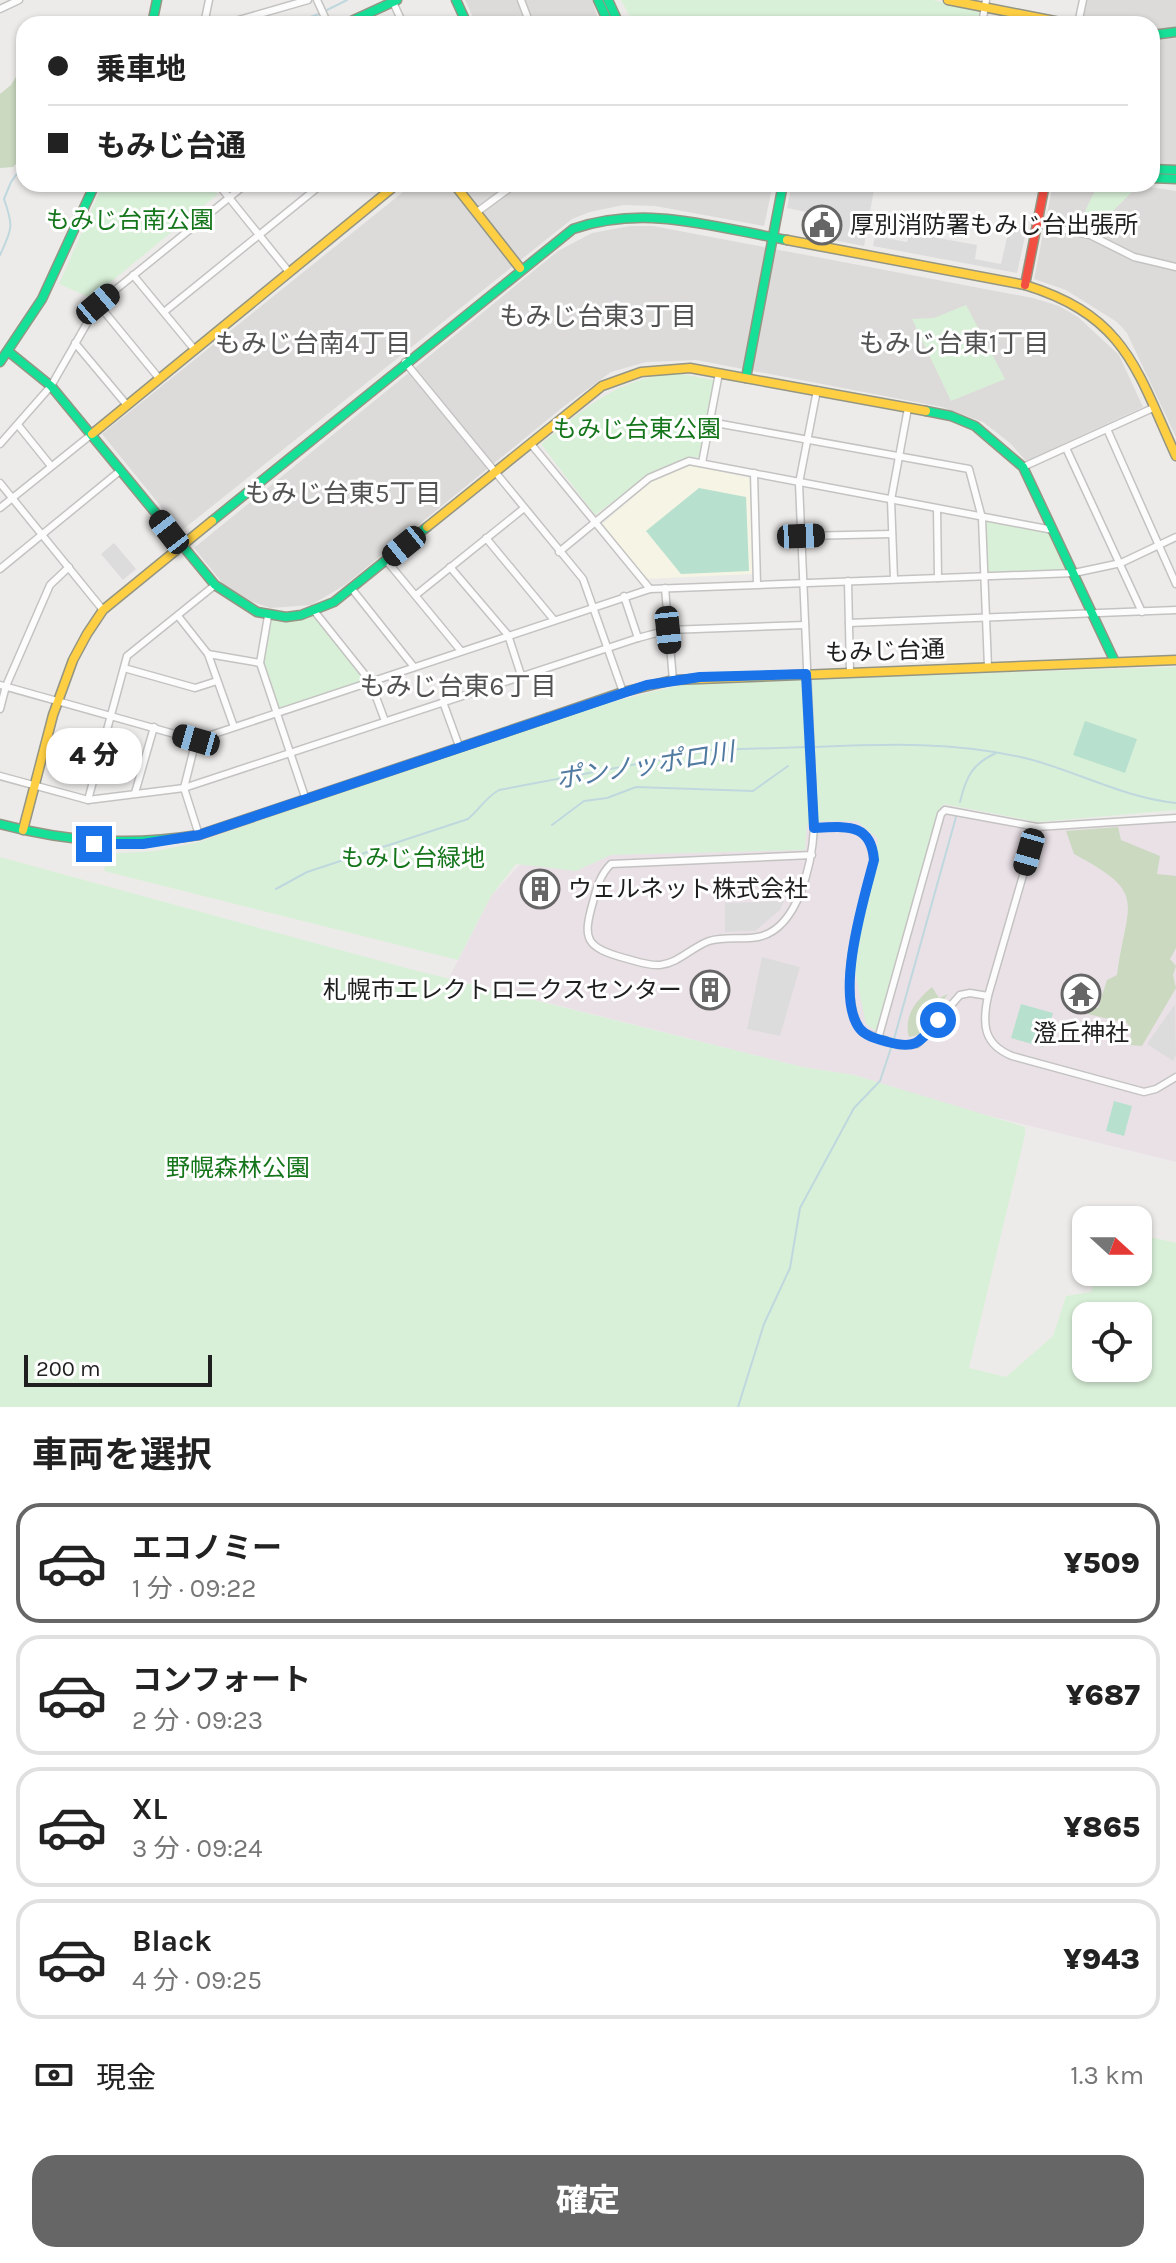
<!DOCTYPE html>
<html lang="ja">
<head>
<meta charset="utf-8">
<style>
	body { margin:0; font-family:Karla,"Noto Sans JP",sans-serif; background:#f6f6f6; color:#222; height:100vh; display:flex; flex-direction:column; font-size:30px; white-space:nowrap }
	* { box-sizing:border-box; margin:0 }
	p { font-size:26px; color:#767676 }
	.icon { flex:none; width:44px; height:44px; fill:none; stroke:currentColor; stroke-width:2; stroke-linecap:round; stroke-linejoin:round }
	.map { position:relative; height:1407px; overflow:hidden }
	.panel { display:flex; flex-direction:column; background:#fff; flex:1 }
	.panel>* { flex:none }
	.top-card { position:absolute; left:16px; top:16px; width:1144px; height:176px; border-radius:24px; box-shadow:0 2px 6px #0004; display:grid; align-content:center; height:176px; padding:0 32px; background:#fff }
	.needle { width:52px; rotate:111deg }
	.buttons { position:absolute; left:1072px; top:1206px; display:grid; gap:16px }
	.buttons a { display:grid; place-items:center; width:80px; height:80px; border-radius:16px; background:#fff; box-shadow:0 2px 6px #0004; font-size:40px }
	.scale { position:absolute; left:24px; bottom:20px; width:188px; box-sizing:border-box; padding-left:8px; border:4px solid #1f1f1f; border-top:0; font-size:22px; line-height:28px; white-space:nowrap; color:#1f1f1f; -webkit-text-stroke:6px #fff; paint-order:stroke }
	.end { position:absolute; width:36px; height:36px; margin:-18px; border:10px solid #1a73e8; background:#fff; box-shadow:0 0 0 4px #fff }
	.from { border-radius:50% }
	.bubble { position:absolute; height:56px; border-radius:24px; background:#fff; box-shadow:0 2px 6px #0004; font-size:26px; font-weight:800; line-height:56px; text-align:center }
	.car { position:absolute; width:24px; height:48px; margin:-24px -12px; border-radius:10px; box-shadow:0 0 6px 2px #0007; background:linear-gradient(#222 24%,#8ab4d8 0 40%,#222 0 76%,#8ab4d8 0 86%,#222 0) }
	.top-card b { display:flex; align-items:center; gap:28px; height:76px; font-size:30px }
	.top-card b+b { border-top:2px solid #e0e0e0 }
	.top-card i { width:20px; height:20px; background:#222 }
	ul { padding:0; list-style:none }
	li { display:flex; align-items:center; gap:24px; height:120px; margin:0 16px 12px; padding:0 16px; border:4px solid #e0e0e0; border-radius:24px }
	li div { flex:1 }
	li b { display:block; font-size:30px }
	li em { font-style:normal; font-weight:800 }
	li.on { border-color:#676666 }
	li>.icon { width:72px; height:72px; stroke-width:1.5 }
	h2 { padding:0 32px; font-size:36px; line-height:96px }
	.pay { display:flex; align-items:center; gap:20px; height:88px; padding:0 32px; font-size:30px }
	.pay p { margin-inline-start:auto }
	.button { display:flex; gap:16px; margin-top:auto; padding:16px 32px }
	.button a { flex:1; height:92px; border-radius:24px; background:#676666; color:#fff; font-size:32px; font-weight:800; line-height:92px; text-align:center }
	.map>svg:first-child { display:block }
</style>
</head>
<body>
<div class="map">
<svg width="1176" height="1407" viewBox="0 0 1176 1407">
	<rect width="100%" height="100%" fill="#edebe9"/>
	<g fill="#dcdbda">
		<polygon points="465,0 592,0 600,24 476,24"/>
		<polygon points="1087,0 1176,0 1176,166 1152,163 1152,24 1082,24"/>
		<polygon points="413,184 773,184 764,226 655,206 623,205 590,212 572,219 181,531 102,434"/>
		<polygon points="1053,184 1129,184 1176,191 1176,437 1127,333 1117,322 1066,290 1034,279"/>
		<polygon points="630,226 653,226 1033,298 1059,306 1078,317 1119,355 1143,407 1026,461 1010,443 983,422 942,407 696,360 646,362 611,372 563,407 345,585 311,605 270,608 242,598 224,585 194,548 558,251 592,233"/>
	</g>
	<polygon fill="#eae1e7" points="940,804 1038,823 1176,819 1176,1162 961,1109 855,1075 802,1067 449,978 491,896 526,858"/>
	<polygon fill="#f5f4e5" points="689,465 750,478 753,574 646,579 602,524 652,481"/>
	<g fill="#cad9c0">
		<polygon points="24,64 24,155 13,167 0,168 0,94 11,85"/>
		<path d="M1118,827L1121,840L1160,856L1157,874L1176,876V948L1170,959L1176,966L1173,975L1176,988L1142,1046L1130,1045L1131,1028L1127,1023L1066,1009L1083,1011V1005L1098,1008L1107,980L1117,975C1127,900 1149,894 1074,854L1066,831Z"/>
		<path d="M932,987L939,998L948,994L918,1035L909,1037C903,1015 917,1000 932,987Z"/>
	</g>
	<g fill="#d9f0d8" fill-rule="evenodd">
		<polygon points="621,0 933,0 982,13 980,24 634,24"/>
		<polygon points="103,184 210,184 218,194 91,298 59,284"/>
		<polygon points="1098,184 1133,191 1100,224 1082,218"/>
		<polygon points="966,305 1005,379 951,401 912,319 934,318"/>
		<path d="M676,373L714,380L699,457H688L648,475L595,515L541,444C587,407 615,379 676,373Z"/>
		<polygon points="982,518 1053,530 1074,573 984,576"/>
		<polygon points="315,612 370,681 277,713 260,663 268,616"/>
		<polygon points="1176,667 1176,810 1038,822 944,804 938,811 876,1031 866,1024 853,963 878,839 857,821 821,821 807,825 805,850 611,855 576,871 516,864 491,896 458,960 104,871 107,854 156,851 199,842 463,748 607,703 693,682"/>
		<path d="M0,857L410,969L802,1067L854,1075L1025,1127V1135L969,1368L1006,1377L1053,1336L1066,1296L1091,1292L1098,1272H1138V1234L1176,1243V1407H0ZM1086,1316H1138V1368H1086Z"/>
	</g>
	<g fill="#b8e0ce">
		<polygon points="699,488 746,497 749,571 681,574 646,531"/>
		<polygon points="1085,721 1137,739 1125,773 1073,755"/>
		<polygon points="1021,1004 1053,1013 1043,1047 1011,1038"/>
		<polygon points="1114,1101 1132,1106 1124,1136 1106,1131"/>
	</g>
	<g fill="#dddcdc">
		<polygon points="792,184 875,184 864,246 833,240 836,218 787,208"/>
		<polygon points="1010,224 1027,227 1017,273 873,246 875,236 907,242 910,233 977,245 975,259 1001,264"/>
		<polygon points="114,543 136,569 123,580 101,554"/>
		<polygon points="784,901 780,910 755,931 725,932 725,903"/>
		<polygon points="762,957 800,967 780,1036 747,1029"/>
		<polygon points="1175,1004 1176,1055 1173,1061 1147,1044"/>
	</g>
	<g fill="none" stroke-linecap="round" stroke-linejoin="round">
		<g stroke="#bfd8de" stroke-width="2">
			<polyline points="325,11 347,0"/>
			<polyline points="290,24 319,14"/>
			<path d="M0,255C12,229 14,227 4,199L11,182L24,164"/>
			<path d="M814,747C886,744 957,741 1029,759C1078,772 1125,798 1176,803"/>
			<path d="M960,802C966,777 972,764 996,753"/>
			<polyline points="552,825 584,801 607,798 636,787 753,791 788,766"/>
			<path d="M276,889L307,872L468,819C480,809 485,798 499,790L711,750L807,747"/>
			<polyline points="894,1039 956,817"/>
			<polyline points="738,1407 764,1324 790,1268 800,1208 854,1108 880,1081 892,1045"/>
		</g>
		<g stroke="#c4c3c2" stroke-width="9">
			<g id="street">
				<polyline points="317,0 328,24"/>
				<polyline points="521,0 530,24"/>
				<polyline points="393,2 403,24"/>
				<polyline points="0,9 19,0"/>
				<polyline points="204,24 209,0"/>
				<polyline points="225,24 308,0"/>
				<polyline points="982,24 986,0"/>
				<polyline points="1078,24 1083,0"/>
				<polyline points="218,184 289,272"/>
				<polyline points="477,212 515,184"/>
				<polyline points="1037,224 1090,235 1134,257 1176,267"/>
				<polyline points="133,275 194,349"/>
				<polyline points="98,304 158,377"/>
				<polyline points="164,312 322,184"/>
				<polyline points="75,343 126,404"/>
				<polyline points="405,362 583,579 623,692"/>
				<polyline points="710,422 969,469 982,518 988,667"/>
				<polyline points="18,425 51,466"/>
				<polyline points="1107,429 1176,584"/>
				<polyline points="0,444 51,386 98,304 246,184"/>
				<polyline points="531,444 650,589"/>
				<polyline points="1066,448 1142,612"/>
				<polyline points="702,463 719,373"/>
				<polyline points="1023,467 1153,408"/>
				<polyline points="754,473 757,584"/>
				<polyline points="0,483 103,610"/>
				<polyline points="0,508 92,434"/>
				<polyline points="937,509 938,578"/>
				<polyline points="801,536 892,534"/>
				<polyline points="486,538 554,620"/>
				<polyline points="559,552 649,478 689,461 1053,530"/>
				<polyline points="386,560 461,651"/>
				<polyline points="450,567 508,635 521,675"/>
				<polyline points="0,569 121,470"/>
				<polyline points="894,579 891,500 908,408"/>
				<polyline points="848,581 850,672"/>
				<polyline points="665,588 673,680"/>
				<polyline points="352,589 414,667"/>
				<polyline points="416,595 523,509"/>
				<polyline points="624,596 638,638"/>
				<polyline points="315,612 370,681 385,721"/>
				<polyline points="178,616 208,654 234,727"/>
				<polyline points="268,616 260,663 306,800"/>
				<polyline points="849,623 1176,610"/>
				<polyline points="208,654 260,663"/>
				<polyline points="124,668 195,688 217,681"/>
				<polyline points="0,685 196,740 650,589 1074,573 1121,563 1176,537"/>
				<polyline points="443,702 459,746"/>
				<polyline points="0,709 6,686 50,585 69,567"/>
				<polyline points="196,740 184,788 199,835"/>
				<polyline points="0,776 88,800 184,788 638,638 668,630 805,625"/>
				<polyline points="135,793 154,727"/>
				<polyline points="88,800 127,656 215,585"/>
				<path d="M1037,827L988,996C982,1024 983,1044 1012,1056L1144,1092L1156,1089L1176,1077"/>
				<path d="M814,828C843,827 871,821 874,860C863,905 833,990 862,1032L899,1045L917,1044L960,995L970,993L988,996"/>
				<path d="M812,855L611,864C600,875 597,887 593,902C582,940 586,947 624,958C636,961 648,966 660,965C679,963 692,947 709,941C725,936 743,940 758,937C799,929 812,862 814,828L799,483L817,390"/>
				<polyline points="878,1039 941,814 945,810 1037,827 1176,818"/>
			</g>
		</g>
		<g stroke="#949582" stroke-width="11">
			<g id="fast">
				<polyline points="456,0 467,24"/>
				<polyline points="598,0 609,24"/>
				<polyline points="608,0 619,24"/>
				<polyline points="152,24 157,0"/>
				<polyline points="345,24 397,0"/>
				<polyline points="1152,35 1176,32"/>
				<polyline points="1152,169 1176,170"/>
				<polyline points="1152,178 1176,179"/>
				<polyline points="9,352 51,386 215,585 257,612 286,617 301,615 334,602 427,527"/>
				<polyline points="0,362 42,299 95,184"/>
				<polyline points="746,378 783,184"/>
				<polyline points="926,411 951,416 975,426 1023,467 1115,662"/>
				<path d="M212,521L573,229C646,204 713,227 787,240"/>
				<path d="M0,824C68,842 129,846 199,835L547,718"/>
			</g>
		</g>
		<g stroke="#949582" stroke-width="11">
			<g id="slow">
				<polyline points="948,0 1070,24"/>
				<polyline points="454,184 520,268"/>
				<path d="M787,240L1025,285C1125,316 1136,368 1176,456"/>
				<polyline points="92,434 397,184"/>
				<polyline points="427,527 602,386 641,372 690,368 926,411"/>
				<polyline points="547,718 623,692 673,680 1176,660"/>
				<polyline points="23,830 53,715 73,660 87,634 103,610 212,521"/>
			</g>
		</g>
		<g stroke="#949582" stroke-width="11">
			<polyline id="jam" points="1025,285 1045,184"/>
		</g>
		<use href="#street" stroke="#fcfcfc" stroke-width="6"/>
		<use href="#fast" stroke="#16e098" stroke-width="8"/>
		<use href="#slow" stroke="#ffcf43" stroke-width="8"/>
		<use href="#jam" stroke="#f24e42" stroke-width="8"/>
	</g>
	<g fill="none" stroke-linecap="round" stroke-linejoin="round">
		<path stroke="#1a73e8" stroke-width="10" d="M94,844H143L199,835L647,685L700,677L806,674L814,828C843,827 871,821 874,860C864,898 834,996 860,1029C867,1037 878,1039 888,1042C917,1050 920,1042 938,1020"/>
	</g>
	<defs>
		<g id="civic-ring" transform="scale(2)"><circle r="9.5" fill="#fff" stroke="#676666" stroke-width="1.5"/><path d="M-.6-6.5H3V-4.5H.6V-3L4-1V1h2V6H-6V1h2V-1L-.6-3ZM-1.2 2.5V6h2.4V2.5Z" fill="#676666"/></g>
		<g id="building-ring" transform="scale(2)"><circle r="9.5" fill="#fff" stroke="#676666" stroke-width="1.5"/><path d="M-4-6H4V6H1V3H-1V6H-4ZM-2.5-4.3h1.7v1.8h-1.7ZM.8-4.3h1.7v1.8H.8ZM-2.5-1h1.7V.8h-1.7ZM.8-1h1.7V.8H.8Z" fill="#676666"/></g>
		<g id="temple-ring" transform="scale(2)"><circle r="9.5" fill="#fff" stroke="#676666" stroke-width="1.5"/><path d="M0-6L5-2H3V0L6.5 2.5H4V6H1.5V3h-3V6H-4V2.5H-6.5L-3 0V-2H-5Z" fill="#676666"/></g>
	</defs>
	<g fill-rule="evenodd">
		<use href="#civic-ring" x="822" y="225"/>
		<use href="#building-ring" x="540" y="889"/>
		<use href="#building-ring" x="710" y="990"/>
		<use href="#temple-ring" x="1081" y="994"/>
	</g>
	<g text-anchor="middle" stroke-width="6" stroke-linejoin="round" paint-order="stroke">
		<g font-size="24" fill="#15751b" stroke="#fff">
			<text x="130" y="228">もみじ台南公園</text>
			<text x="637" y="437">もみじ台東公園</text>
			<text x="413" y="866">もみじ台緑地</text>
			<text x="238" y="1176">野幌森林公園</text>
		</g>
		<g font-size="24" fill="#1f1f1f" stroke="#fff" text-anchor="start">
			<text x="850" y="233">厚別消防署もみじ台出張所</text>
			<text x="568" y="897">ウェルネット株式会社</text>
			<text x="682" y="998" text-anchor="end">札幌市エレクトロニクスセンター</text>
			<text x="1081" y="1041" text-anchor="middle">澄丘神社</text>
		</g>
		<g font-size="24" fill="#1f1f1f" stroke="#fff">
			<text transform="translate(885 651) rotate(-2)" y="8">もみじ台通</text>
		</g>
		<g font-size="26" fill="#525252" stroke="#fff">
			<text x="598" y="325">もみじ台東3丁目</text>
			<text x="313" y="352">もみじ台南4丁目</text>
			<text x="954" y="352">もみじ台東1丁目</text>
			<text x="343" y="502">もみじ台東5丁目</text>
			<text x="458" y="695">もみじ台東6丁目</text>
		</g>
		<g font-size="26" font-style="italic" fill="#517aa0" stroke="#fff">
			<text transform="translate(645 765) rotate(-9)" y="9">ポンノッポロ川</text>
		</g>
	</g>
</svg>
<div class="buttons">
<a><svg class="needle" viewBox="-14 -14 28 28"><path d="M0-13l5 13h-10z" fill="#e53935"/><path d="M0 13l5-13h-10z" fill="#767676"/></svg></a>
<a><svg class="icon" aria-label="locate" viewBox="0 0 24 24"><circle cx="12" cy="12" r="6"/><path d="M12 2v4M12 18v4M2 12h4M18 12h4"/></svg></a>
</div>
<div class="scale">200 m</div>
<i class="end from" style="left:938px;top:1020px"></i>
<i class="end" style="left:94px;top:844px"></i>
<div class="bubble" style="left:46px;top:728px;width:96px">4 分</div>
<i class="car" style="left:98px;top:304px;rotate:50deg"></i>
<i class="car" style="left:169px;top:532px;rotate:322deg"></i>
<i class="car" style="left:801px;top:536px;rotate:88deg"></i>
<i class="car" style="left:404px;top:546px;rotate:231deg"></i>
<i class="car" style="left:668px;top:630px;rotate:174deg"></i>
<i class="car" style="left:196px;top:740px;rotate:286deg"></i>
<i class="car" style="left:1029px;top:852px;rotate:196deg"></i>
<div class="top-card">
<b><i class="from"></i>乗車地</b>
<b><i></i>もみじ台通</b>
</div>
</div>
<section class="panel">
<h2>車両を選択</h2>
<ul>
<li class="on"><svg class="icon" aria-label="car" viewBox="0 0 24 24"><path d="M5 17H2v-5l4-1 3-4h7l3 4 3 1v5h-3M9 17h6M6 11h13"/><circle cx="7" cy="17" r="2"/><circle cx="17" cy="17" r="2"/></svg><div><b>エコノミー</b><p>1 分 · 09:22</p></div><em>¥509</em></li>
<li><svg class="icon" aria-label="car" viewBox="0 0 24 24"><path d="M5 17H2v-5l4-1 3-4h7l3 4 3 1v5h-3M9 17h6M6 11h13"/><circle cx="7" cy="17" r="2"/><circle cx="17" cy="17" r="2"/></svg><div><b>コンフォート</b><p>2 分 · 09:23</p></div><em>¥687</em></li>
<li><svg class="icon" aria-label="car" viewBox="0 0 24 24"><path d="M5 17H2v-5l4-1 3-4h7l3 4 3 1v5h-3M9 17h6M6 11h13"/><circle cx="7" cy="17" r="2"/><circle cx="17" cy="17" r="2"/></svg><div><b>XL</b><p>3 分 · 09:24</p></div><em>¥865</em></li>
<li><svg class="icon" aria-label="car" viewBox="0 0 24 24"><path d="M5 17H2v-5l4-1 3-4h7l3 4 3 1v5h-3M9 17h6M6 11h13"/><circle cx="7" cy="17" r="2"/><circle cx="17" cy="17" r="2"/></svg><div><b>Black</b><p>4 分 · 09:25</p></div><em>¥943</em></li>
</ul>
<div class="pay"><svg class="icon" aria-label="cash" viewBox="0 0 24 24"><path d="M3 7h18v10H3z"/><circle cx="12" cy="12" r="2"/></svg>現金<p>1.3 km</p></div>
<div class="button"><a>確定</a></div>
</section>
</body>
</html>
